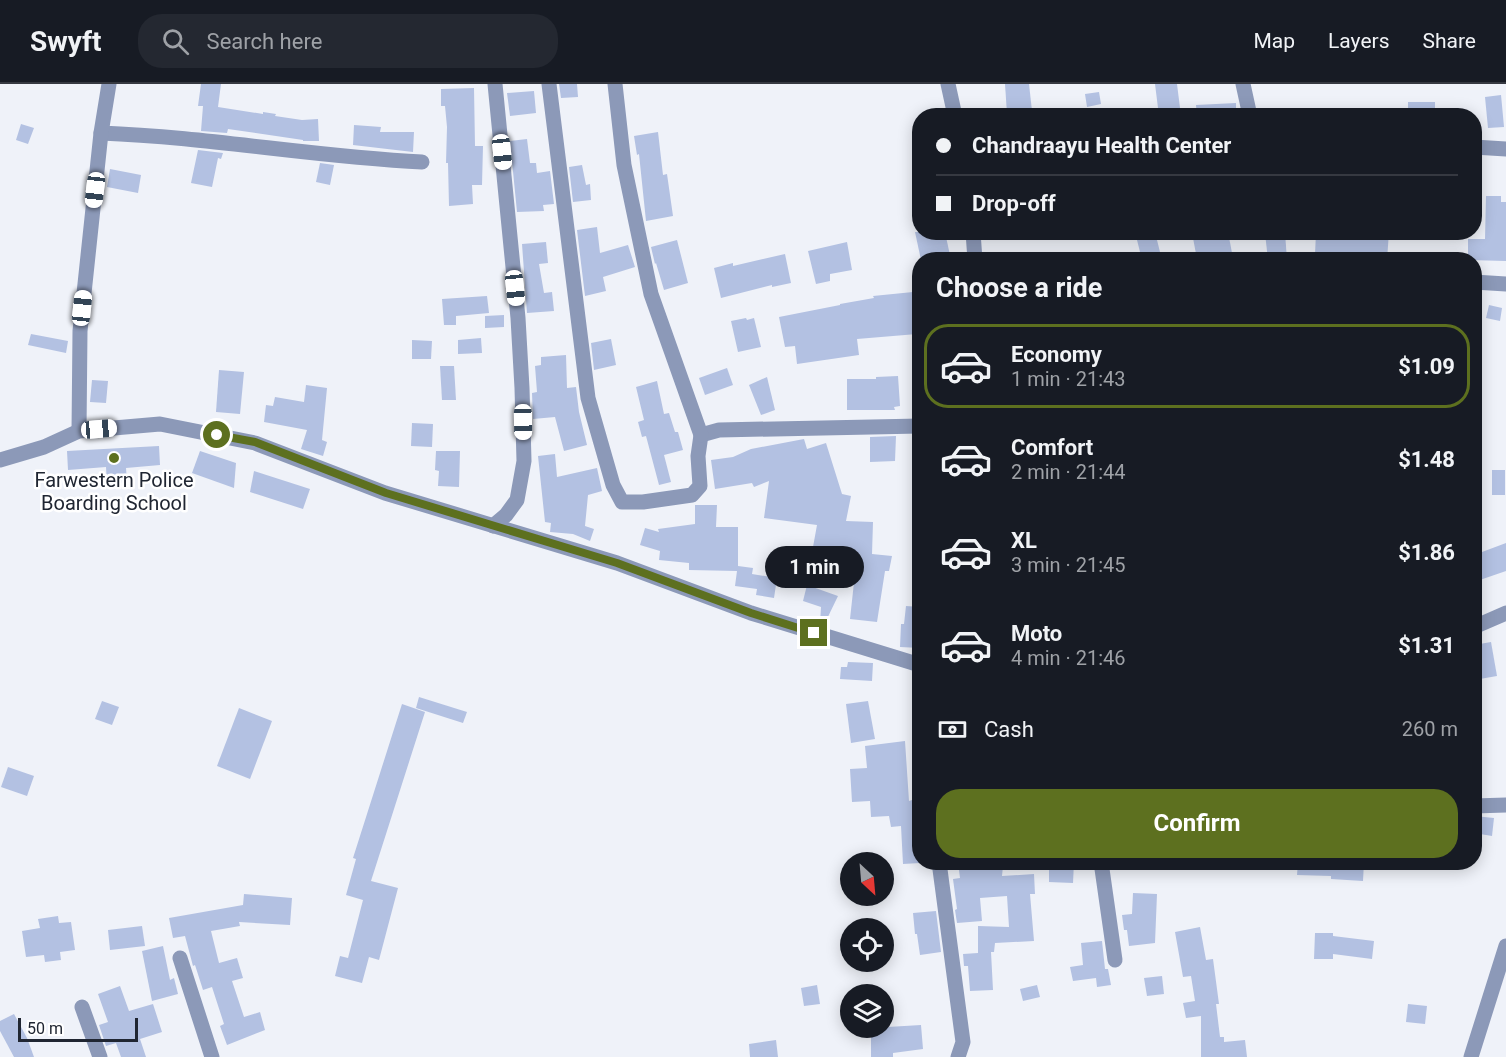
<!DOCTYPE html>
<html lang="en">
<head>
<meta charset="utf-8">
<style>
	body { margin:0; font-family:Roboto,sans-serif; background:#242831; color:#f1f3f6; height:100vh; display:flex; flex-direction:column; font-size:22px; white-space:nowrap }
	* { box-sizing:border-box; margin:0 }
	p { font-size:20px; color:#9ea1a6 }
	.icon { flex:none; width:33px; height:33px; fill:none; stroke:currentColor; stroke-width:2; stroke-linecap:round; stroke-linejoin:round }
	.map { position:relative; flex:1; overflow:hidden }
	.drawer { position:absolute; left:912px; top:168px; width:570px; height:618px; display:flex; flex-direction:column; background:#171b24; border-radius:24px; box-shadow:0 3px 15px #0003 }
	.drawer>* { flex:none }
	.guide { position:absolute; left:912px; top:24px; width:570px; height:132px; border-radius:24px; box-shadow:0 3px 15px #0003; display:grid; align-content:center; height:132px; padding:0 24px; background:#171b24 }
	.needle { width:39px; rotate:154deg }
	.buttons { position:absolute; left:840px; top:768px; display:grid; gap:12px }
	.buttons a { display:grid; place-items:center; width:54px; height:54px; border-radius:50%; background:#171b24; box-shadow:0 3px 15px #0003; font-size:30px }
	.scale { position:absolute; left:18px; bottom:15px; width:120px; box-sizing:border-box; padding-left:6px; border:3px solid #202632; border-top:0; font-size:16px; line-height:21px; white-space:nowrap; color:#202632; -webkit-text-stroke:4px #fff; paint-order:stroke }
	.end { position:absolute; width:27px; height:27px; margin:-14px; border:8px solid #5d701f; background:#fff; box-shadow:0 0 0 3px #fff }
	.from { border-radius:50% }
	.bubble { position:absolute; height:42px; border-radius:21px; background:#171b24; box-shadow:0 3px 15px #0003; font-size:20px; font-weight:700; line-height:42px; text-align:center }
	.car { position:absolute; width:18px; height:36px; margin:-18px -9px; border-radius:8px; box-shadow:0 0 4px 2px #0007; background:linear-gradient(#fff 24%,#345 0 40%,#fff 0 76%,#345 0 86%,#fff 0) }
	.guide b { display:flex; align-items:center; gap:21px; height:57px; font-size:22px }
	.guide b+b { border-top:2px solid #363941 }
	.guide i { width:15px; height:15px; background:#f1f3f6 }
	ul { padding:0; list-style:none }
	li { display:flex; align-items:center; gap:18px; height:84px; margin:0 12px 9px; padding:0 12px; border:3px solid transparent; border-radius:24px }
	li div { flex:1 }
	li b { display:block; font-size:22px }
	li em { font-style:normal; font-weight:700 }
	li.current { border-color:#5d701f }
	li>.icon { width:54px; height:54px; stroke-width:1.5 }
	h2 { padding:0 24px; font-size:27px; line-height:72px }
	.pay { display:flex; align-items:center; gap:15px; height:66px; padding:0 24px; font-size:22px }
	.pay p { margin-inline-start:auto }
	.button { display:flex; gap:12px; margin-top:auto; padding:12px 24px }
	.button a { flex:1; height:69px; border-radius:24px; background:#5d701f; color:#fff; font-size:24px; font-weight:700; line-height:69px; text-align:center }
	header { display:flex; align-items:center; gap:36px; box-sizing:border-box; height:84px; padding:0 30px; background:#171b24; border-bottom:2px solid #363941 }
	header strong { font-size:28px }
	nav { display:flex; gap:33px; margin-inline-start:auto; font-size:21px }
	.search { width:420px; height:54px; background:#242831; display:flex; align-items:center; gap:15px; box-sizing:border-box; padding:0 21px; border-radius:24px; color:#9ea1a6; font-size:22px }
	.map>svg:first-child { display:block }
</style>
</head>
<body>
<header>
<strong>Swyft</strong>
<div class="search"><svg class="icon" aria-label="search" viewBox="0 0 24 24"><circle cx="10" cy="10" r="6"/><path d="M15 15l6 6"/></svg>Search here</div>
<nav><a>Map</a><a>Layers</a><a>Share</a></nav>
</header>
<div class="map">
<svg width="1506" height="973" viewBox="0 0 1506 973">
	<rect width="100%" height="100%" fill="#eff2f9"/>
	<g fill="#b3c1e2">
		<polygon points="201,0 221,0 218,23 263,30 263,28 276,30 275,32 302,36 318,35 319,57 303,57 303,56 228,45 227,49 201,47 203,22 198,22"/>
		<polygon points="559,0 577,0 578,13 561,14"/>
		<polygon points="1005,0 1029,0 1032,27 1007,30"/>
		<polygon points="1155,0 1177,0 1181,32 1159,32"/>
		<polygon points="474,4 475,62 483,62 482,101 472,101 473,120 449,122 448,79 446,79 447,43 445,22 441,22 441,5"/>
		<polygon points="534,7 536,29 510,32 507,9"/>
		<polygon points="1099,8 1101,20 1087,23 1085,10"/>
		<polygon points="1501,11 1504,43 1488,44 1485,13"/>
		<rect x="1408" y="18" width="27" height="14"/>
		<polygon points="1236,19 1236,32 1197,32 1196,21"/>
		<polygon points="21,40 34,44 28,60 16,56"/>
		<polygon points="354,41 381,43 380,48 414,48 413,68 353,61"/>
		<polygon points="658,48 663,91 667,90 673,132 646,137 639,70 637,71 634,52"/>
		<polygon points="527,55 530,79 536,79 537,89 550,87 554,120 543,121 544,127 517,128 510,57"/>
		<polygon points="198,66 223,69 221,75 218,74 212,103 191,99"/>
		<polygon points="320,79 334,81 330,101 316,98"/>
		<polygon points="582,81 586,101 590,100 591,116 573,118 569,83"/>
		<polygon points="110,85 141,91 138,109 107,103"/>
		<polygon points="1486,112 1501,112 1501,118 1506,118 1506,177 1468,176 1468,155 1485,155"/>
		<polygon points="597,143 600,169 628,161 635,183 603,193 606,207 585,212 577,146"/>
		<polygon points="915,148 945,148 951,176 921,176"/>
		<polygon points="1135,148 1155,148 1162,176 1142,176"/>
		<polygon points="1222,148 1228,148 1232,169 1197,175 1193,154"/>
		<polygon points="1285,148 1287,176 1268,176 1265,149"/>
		<polygon points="1372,148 1389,148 1387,176 1357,176 1315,170 1316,149 1371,156"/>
		<polygon points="677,156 688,199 664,206 656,179 655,180 651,163"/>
		<polygon points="546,158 548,179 539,180 544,209 552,208 554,227 527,229 522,160"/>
		<polygon points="847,158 852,186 830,190 830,197 816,200 808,167"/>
		<polygon points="785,170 791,199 772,203 772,201 721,214 714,184 733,179 733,182"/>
		<polygon points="913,208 917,250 857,255 859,271 797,280 795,262 785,263 779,233 840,221 840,220 874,214 873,212"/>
		<polygon points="487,212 489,229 456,232 456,241 444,241 442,215"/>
		<polygon points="1489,221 1502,224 1500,237 1486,234"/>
		<polygon points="504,231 504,243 485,244 485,232"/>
		<polygon points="746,234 747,236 754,234 761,263 738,268 731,237"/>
		<polygon points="31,250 68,257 66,269 28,261"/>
		<polygon points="481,254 482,269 458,270 458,256"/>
		<polygon points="611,255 616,281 594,286 591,259"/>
		<polygon points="412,256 432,257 431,275 412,275"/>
		<polygon points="566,271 567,304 576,303 579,328 587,361 564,367 555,333 533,335 532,309 537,308 535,282 541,281 541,273"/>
		<polygon points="440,282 454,282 456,316 442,316"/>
		<polygon points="727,284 733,301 705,311 699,294"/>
		<polygon points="219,286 244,288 240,330 216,328"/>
		<polygon points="898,292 900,322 894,323 895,326 847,326 847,295 876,295 876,293"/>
		<polygon points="767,293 775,326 761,331 749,301"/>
		<polygon points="92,296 108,297 106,319 90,318"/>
		<polygon points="657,297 664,330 669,329 675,348 678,348 683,366 664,371 671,398 659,401 646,352 642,353 638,338 644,336 636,303"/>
		<polygon points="306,301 327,304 322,356 327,358 323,372 301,365 307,346 264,338 266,321 273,322 275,313 304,318"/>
		<polygon points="412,339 433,340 432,363 411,362"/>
		<polygon points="896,352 895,377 870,378 870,353"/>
		<polygon points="804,355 807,365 826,359 842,410 851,412 846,437 873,438 872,470 892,472 889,487 885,487 877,538 850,535 857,471 813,463 817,441 764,434 769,397 754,403 752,399 715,405 711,376 733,373 751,365"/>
		<polygon points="159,362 160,381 126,384 127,398 107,400 106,383 68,386 67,367"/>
		<polygon points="200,367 236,379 234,404 192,389"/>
		<polygon points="436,367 460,367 459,403 438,402 439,387 435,386"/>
		<polygon points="555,370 557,393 597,384 602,407 588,411 585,442 594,445 590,457 573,450 550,448 551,439 545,438 538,372"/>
		<rect x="1492" y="386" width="13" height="25"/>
		<polygon points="254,387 310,405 303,425 250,408"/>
		<polygon points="695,421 717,421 716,443 738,443 738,482 753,484 752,490 777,494 774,514 756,511 757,505 735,502 737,487 689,486 689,479 659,476 660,467 640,461 645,444 659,448 658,445 695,440"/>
		<polygon points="1506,459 1506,487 1474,498 1474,471"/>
		<polygon points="807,501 838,512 824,541 820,540 821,523 803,517"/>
		<polygon points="906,522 920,523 920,564 900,563 901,540 904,540"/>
		<polygon points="1491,558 1497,592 1474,596 1474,561"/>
		<polygon points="848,578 873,579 872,597 840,595 841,583 847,583"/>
		<polygon points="419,613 467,628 463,639 416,624"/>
		<polygon points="102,617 119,623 112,641 95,635"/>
		<polygon points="868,617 875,655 851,659 846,620"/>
		<polygon points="402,620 425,628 371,797 398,804 379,876 369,873 362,899 335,892 340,872 348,874 363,816 346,811 356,775 353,774"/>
		<polygon points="239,624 272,637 250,695 217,682"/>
		<polygon points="905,657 909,717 912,716 916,755 920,755 920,779 903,780 901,742 891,743 889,732 871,733 870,717 852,718 850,685 867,684 865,662"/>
		<polygon points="8,683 34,692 27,712 1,703"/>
		<polygon points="1474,732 1494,734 1492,752 1474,749"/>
		<polygon points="958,778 985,778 985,782 1003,782 1002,792 1034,790 1035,810 1030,810 1034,857 995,859 994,868 991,868 993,906 970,907 968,882 964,882 963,870 978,869 978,842 1009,843 1007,812 980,814 982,837 957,839 955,826 957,825 953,795 960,794"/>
		<polygon points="1049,778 1074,778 1073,799 1049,798"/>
		<polygon points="1298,778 1364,778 1363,797 1331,795 1331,792 1297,791"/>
		<polygon points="1133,809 1157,810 1155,859 1129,862 1127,846 1124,846 1122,831 1132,830"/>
		<polygon points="244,810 292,814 290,841 239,838 240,842 211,847 219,879 237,874 243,894 232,897 244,933 260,928 265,946 227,961 220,942 224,940 212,903 203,906 195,881 193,882 185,852 173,854 169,834 243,821"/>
		<polygon points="936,827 941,868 920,871 917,850 915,850 913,829"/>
		<polygon points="58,832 59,839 71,838 75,866 60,868 61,876 45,878 44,871 26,873 22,847 40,844 38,835"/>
		<polygon points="142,842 145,862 110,866 108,846"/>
		<polygon points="1200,843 1206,876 1213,875 1219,920 1216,920 1220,953 1224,953 1224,958 1245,956 1247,973 1201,973 1201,932 1186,934 1183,919 1195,917 1191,892 1183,893 1175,848"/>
		<polygon points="1315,849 1333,849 1333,852 1374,857 1372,875 1333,870 1333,875 1314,875"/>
		<polygon points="1102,857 1105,885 1108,885 1111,901 1097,903 1096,894 1073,897 1070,883 1083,881 1081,859"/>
		<polygon points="163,862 170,896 174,894 178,910 152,917 142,867"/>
		<polygon points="1162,892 1164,910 1147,912 1144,894"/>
		<polygon points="817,901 820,920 804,922 801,904"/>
		<polygon points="1037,901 1040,913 1023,917 1020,905"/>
		<polygon points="120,902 129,927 153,920 162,948 140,955 146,973 121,973 116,959 106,962 99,941 108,938 98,910"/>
		<polygon points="1408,920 1427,922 1425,940 1406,938"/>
		<polygon points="14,930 27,954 34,973 14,973 0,947 0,937"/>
		<polygon points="921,941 923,965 893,969 893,973 871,973 871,944"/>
		<polygon points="776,956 778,973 750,973 749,960"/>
	</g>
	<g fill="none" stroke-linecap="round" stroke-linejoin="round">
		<g stroke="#8c99b8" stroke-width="15">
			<polyline points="549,0 588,314 613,401 622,418 643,418 692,411 700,402 698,372 701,351 719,346 920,342"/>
			<polyline points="615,0 624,81 651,210 701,351"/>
			<polyline points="948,0 955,32"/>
			<polyline points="1243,0 1250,32"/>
			<path d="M101,49C209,53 315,73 422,78"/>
			<polyline points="1474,63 1506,65"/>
			<polyline points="973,148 975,176"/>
			<polyline points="1474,198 1506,200"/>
			<polyline points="79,347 80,247 101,49 109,0"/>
			<polyline points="0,376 44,363 79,347 160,340 255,359 385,409 617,479 751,529 920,581"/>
			<polyline points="493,442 506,431 517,416 524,377 522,304 518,234 495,0"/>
			<polyline points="1474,543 1506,529"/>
			<polyline points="1474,722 1506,721"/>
			<polyline points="939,778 963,958 958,973"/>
			<polyline points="1101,778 1115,876"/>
			<polyline points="180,874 212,973"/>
			<polyline points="82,923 100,973"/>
			<polyline points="1471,973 1506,862"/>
		</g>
	</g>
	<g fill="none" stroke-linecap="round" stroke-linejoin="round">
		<polyline stroke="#5d701f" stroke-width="8" points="217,351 255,358 386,409 617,479 751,529 814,549"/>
	</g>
	<circle fill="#5d701f" stroke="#fff" stroke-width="2" cx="114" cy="374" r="6"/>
	<g text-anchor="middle" stroke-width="5" stroke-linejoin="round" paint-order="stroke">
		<g font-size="20" fill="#202632" stroke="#fff">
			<text x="114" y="403">Farwestern Police<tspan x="114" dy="23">Boarding School</tspan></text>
		</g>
	</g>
</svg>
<div class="buttons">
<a><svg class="needle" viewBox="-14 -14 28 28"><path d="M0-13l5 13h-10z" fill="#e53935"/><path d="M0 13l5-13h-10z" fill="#9ea1a6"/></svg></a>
<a><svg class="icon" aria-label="locate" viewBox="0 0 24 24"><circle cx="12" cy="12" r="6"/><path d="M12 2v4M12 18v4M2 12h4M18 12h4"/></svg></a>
<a><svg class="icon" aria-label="layers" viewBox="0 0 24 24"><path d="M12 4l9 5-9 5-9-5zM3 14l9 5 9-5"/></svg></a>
</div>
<div class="scale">50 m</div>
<i class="end from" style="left:217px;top:351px"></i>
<i class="end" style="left:814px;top:549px"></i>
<div class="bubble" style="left:765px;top:462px;width:99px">1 min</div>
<i class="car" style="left:502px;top:68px;rotate:174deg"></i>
<i class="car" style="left:95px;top:106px;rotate:187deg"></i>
<i class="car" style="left:515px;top:204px;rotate:174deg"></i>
<i class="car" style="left:82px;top:224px;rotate:6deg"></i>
<i class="car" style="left:523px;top:338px;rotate:179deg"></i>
<i class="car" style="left:99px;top:345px;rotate:85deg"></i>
<div class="guide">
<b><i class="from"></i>Chandraayu Health Center</b>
<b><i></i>Drop-off</b>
</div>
<section class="drawer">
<h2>Choose a ride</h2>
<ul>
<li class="current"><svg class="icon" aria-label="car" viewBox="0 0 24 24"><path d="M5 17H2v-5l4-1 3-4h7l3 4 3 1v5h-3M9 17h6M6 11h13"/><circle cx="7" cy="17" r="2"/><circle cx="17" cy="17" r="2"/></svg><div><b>Economy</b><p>1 min · 21:43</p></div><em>$1.09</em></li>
<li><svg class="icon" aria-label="car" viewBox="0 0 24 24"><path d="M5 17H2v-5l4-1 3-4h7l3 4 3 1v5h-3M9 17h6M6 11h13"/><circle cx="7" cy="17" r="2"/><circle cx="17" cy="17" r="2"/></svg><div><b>Comfort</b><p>2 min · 21:44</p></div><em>$1.48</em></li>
<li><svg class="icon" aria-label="car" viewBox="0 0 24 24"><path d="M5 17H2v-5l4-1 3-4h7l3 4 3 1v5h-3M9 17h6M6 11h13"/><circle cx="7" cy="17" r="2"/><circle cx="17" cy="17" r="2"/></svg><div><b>XL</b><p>3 min · 21:45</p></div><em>$1.86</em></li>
<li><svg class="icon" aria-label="car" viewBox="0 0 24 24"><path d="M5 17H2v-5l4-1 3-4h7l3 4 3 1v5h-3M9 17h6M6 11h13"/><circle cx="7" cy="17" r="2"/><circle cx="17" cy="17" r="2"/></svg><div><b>Moto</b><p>4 min · 21:46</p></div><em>$1.31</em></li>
</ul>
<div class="pay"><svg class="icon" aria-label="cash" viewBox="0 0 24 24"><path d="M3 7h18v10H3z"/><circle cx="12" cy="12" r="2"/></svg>Cash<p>260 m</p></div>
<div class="button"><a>Confirm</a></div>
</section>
</div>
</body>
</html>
